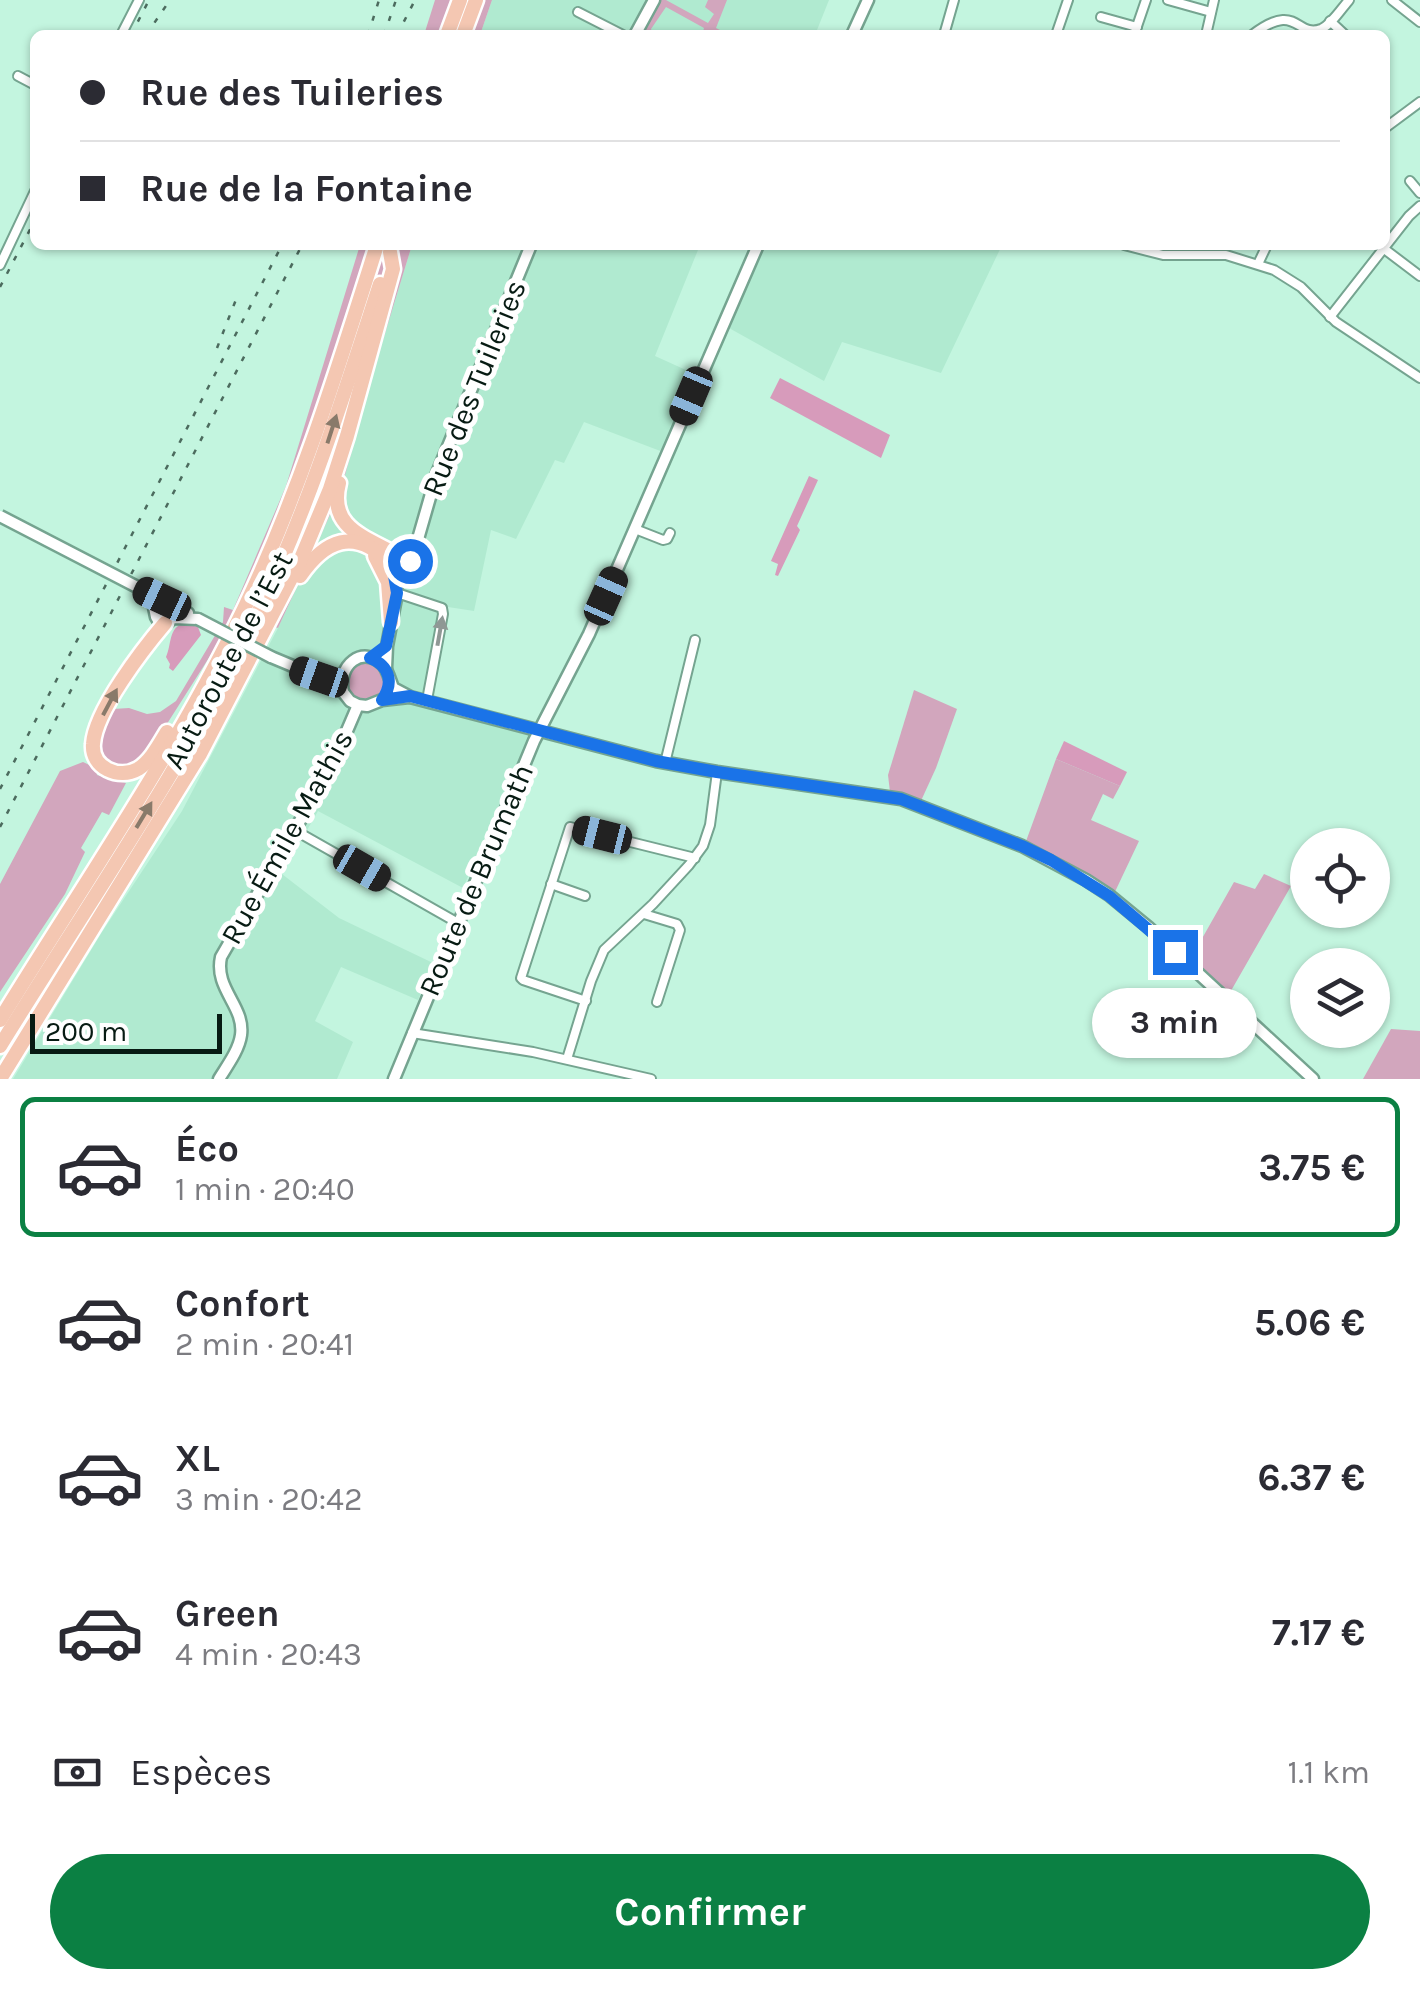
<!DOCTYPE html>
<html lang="fr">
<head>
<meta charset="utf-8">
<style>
	body { margin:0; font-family:Karla,sans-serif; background:#f2f2f3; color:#2b2b33; height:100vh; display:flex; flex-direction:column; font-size:38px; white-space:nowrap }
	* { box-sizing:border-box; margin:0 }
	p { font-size:32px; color:#7c7c81 }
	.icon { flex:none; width:55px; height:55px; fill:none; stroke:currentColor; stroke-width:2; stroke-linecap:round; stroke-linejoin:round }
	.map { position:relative; height:1079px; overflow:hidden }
	.panel { display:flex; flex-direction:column; background:#fff; flex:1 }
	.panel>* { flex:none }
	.guide { position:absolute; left:30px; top:30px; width:1360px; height:220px; border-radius:15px; box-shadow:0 2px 8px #0004; display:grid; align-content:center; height:220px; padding:0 50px; background:#fff }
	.tools { position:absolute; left:1290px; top:828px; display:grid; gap:20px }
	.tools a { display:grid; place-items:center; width:100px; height:100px; border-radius:50%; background:#fff; box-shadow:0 2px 8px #0004; font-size:50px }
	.scale { position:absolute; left:30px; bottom:25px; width:192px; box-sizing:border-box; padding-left:10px; border:5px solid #071b13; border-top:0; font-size:28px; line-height:35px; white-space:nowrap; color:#071b13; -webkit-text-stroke:8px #fff; paint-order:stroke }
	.end { position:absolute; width:45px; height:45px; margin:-22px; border:12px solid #1a73e8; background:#fff; box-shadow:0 0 0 5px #fff }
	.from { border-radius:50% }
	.bubble { position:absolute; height:70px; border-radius:35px; background:#fff; box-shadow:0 2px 8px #0004; font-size:32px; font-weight:700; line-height:70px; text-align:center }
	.car { position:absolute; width:30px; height:60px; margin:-30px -15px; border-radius:12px; box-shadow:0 0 8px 2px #0007; background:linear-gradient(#222 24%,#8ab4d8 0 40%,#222 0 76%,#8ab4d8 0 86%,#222 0) }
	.guide b { display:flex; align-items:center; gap:35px; height:95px; font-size:38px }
	.guide b+b { border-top:2px solid #e1e1e2 }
	.guide i { width:25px; height:25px; background:#2b2b33 }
	ul { padding:18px 0 0; list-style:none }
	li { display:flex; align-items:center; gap:30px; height:140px; margin:0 20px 15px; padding:0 30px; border:5px solid transparent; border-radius:15px }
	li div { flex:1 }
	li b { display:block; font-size:38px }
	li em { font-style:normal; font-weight:700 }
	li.current { border-color:#0b8043 }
	li>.icon { width:90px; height:90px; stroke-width:1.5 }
	.pay { display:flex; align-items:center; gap:25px; height:110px; padding:0 50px; font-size:38px }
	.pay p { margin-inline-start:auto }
	.primary-button { display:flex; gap:20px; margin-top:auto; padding:20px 50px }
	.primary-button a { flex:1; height:115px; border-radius:60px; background:#0b8043; color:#fff; font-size:40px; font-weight:700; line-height:115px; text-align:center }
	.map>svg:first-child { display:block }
</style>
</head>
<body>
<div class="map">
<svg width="1420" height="1079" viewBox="0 0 1420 1079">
	<rect width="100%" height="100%" fill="#c3f5df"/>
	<g fill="#b0ead0">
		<polygon points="492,0 829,0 815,35 480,35"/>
		<polygon points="412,245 700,245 655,356 697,375 663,452 584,422 564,463 555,460 516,539 491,530 474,611 448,607 428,706 530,734 463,888 318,811 306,832 300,831 299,837 278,871 339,918 433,963 418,1000 341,967 315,1021 353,1042 337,1079 13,1079 102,932 182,811 278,628 340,493 379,353"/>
		<polygon points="764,245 1002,245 941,373 842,342 824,381 729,328"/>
	</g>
	<g fill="#d2a6bd">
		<polygon points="435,0 492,0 480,35 424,35"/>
		<polygon points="661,0 666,0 708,23 714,14 705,7 708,0 727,0 716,28 720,30 718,35 702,35 704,28 666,7 651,29 653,35 646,35 645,31"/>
		<polygon points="360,245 412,245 379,353 340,493 278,628 234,612 219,642 151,749 134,764 116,768 99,756 100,731 113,709 129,708 147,714 160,712 176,701 223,622 224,607 233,610 286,486"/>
		<circle cx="364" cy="682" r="20"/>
		<polygon points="914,690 957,709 936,768 920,803 890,792 888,775"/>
		<polygon points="1056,759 1120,786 1113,799 1103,794 1091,820 1139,841 1113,896 1025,844"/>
		<polygon points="83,762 96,768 97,775 126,783 109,815 102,812 81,848 85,852 65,894 0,992 0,884 60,771"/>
		<polygon points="1264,874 1291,886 1228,996 1191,958 1234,882 1255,889"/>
		<polygon points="1391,1029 1420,1031 1420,1079 1363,1079"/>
	</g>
	<g fill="#d79bbb">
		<polygon points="780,378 890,435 881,458 770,398"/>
		<polygon points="809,476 818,480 797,526 800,530 778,576 775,575 778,564 771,561"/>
		<path d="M184,623L198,627L201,635L173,671L169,668L170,664L166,657C172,644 168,628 184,623Z"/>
		<polygon points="1064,741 1127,772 1120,786 1056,759"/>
	</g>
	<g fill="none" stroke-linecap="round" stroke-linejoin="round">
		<g stroke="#75a490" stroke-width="12">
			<g id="street">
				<polyline points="1168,0 1211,12"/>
				<polyline points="1392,0 1420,22"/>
				<polyline points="578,12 623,35"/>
				<polyline points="1101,17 1137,27"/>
				<polyline points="1330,21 1345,35"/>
				<polyline points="121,35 139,0"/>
				<polyline points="944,35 954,0"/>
				<polyline points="1056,35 1068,0"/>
				<polyline points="1134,35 1146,0"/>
				<polyline points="1206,35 1214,0"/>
				<path d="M1252,35C1298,0 1295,38 1321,29C1331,25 1342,8 1349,0"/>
				<polyline points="18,76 35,85"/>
				<polyline points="1385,128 1420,102"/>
				<polyline points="1410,181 1420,193"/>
				<polyline points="1124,245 1163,255 1226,255 1274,270 1301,287 1336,322 1420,378"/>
				<polyline points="1383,248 1420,276"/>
				<polyline points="1258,264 1267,245"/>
				<polyline points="0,265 35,191"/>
				<polyline points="1330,317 1409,216 1420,206"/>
				<polyline points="635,529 663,540 667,539 670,533"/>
				<polyline points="397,593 442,608 443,614 427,700"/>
				<polyline points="665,763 695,640"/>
				<polyline points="303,835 458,923"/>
				<polyline points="551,884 585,896"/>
				<polyline points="644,914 677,924 680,930 657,1002"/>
				<polyline points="586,1001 523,980 521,978 570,827 695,858"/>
				<polyline points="412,1033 533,1052 651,1079"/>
				<polyline points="567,1059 591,981 604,950 653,904 689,865 703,846 710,825 717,772"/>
			</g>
		</g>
		<g stroke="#75a490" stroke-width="15">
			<g id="secondary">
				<polyline points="635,35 654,0"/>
				<polyline points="852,35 868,0"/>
				<path d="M409,558L403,552H396L391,556L389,565C394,574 403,574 409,567V558L418,539L437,473L531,245"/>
				<path d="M143,590C154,601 153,603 156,617L159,622L167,623L173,618L198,619"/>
				<path d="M146,592C161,599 173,608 188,613"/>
				<polyline points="271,657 319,677 343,692 350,701 358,705 367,706 382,700 409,697"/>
				<polyline points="386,668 387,646 397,593 393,570"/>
				<path d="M343,692C337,666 362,644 383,665C388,671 390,680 393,688L410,697L656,761L717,772L901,799L1022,846L1086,880L1109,895L1148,927L1313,1079"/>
				<path d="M219,1079C227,1066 239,1050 241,1035C245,1006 214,989 221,957L308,807L311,794L343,740L358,705"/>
				<polyline points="394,1079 534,741 589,634 758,245"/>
			</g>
		</g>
		<g stroke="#fff" stroke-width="19">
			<g id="highway">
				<polyline points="447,35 460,0"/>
				<polyline points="463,35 476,0"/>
				<path d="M339,483C328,526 362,536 393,553"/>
				<polyline points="375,556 388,582 391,622"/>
				<path d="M300,576C325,540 354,527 389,562"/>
				<path d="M165,623C143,649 95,711 93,744C91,768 119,780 138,769C151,761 159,745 167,732"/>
				<path d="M0,1020C83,885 176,751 244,609C300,492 338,368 377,245"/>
				<path d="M0,1046C87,905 184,767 256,617C308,510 343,397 380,284"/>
				<polyline points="0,1079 200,754 300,561 330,489 347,436 393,269 390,252"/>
			</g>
		</g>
		<use href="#street" stroke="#fff" stroke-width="8"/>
		<use href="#secondary" stroke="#fff" stroke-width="10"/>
		<use href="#highway" stroke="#f4c7b2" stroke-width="14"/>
		<g stroke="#4c6b5e" stroke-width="2.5" stroke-dasharray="5 10" stroke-linecap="butt">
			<polyline points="131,35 149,0"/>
			<polyline points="146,35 170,0"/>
			<polyline points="368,35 379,0"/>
			<polyline points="384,35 396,0"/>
			<polyline points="397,35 415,0"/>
			<polyline points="0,287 35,220"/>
			<polyline points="217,348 237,297"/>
			<polyline points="0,789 282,245"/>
			<polyline points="0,827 302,245"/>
		</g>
		<g stroke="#75a490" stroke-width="15" stroke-linecap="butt">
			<g id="secondary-bridge">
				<polyline points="0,516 143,590"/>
				<polyline points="198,619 271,657"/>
			</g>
		</g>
		<use href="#secondary-bridge" stroke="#fff" stroke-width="10"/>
	</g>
	<defs><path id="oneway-solid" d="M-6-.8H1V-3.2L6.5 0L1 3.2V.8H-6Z" transform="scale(2.5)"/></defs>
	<g fill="#897a6a">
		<use href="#oneway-solid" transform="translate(332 429) rotate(-72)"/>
		<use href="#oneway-solid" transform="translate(110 702) rotate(-62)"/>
		<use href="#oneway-solid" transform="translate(144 815) rotate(-59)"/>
	</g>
	<use fill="#8f9895" href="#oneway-solid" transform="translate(440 631) rotate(-80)"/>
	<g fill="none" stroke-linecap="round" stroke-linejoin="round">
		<path stroke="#1a73e8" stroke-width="12" d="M410,561L404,571L398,572L393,570L397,593L386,646L370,658C390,666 394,683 382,700L410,696L656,761L717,772L901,799L1022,846L1051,860L1109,896L1175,952"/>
	</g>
	<g text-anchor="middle" stroke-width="10" stroke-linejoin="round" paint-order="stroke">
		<g font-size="30" fill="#071b13" stroke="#fff">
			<text transform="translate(474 388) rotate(-68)" y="10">Rue des Tuileries</text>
			<text transform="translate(228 660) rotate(-62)" y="10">Autoroute de l’Est</text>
			<text transform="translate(287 837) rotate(-61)" y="10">Rue Émile Mathis</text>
			<text transform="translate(476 880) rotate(-67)" y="10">Route de Brumath</text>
		</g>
	</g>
</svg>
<div class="tools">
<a><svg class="icon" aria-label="locate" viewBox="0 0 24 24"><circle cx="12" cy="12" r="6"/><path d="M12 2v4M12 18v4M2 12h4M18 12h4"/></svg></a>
<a><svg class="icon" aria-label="layers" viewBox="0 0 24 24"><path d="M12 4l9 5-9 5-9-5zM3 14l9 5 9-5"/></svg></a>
</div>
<div class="scale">200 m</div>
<i class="end from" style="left:410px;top:561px"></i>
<i class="end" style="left:1175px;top:952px"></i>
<div class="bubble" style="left:1092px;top:988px;width:165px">3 min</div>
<i class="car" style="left:691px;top:396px;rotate:203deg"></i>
<i class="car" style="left:606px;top:596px;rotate:24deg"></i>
<i class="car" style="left:162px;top:599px;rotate:295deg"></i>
<i class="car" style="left:319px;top:677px;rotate:289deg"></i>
<i class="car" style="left:602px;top:835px;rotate:284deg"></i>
<i class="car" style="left:362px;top:868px;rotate:120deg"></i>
<div class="guide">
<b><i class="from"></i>Rue des Tuileries</b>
<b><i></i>Rue de la Fontaine</b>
</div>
</div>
<section class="panel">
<ul>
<li class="current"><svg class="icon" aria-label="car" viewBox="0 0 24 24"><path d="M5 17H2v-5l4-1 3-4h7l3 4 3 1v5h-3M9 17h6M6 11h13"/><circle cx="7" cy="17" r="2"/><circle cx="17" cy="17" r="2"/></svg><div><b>Éco</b><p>1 min · 20:40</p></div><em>3.75 €</em></li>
<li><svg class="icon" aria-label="car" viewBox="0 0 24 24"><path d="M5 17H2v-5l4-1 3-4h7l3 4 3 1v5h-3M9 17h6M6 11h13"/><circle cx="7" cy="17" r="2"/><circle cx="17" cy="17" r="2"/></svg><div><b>Confort</b><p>2 min · 20:41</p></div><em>5.06 €</em></li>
<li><svg class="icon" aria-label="car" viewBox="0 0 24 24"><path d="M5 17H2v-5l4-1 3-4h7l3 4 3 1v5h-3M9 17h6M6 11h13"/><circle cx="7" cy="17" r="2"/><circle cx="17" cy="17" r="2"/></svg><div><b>XL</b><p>3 min · 20:42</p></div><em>6.37 €</em></li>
<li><svg class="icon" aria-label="car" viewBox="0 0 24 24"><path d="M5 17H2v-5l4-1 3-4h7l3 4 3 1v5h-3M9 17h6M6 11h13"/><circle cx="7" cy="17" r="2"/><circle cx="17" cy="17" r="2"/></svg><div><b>Green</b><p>4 min · 20:43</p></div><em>7.17 €</em></li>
</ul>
<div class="pay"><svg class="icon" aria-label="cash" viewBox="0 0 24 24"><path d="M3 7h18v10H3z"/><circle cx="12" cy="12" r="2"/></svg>Espèces<p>1.1 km</p></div>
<div class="primary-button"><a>Confirmer</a></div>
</section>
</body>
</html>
